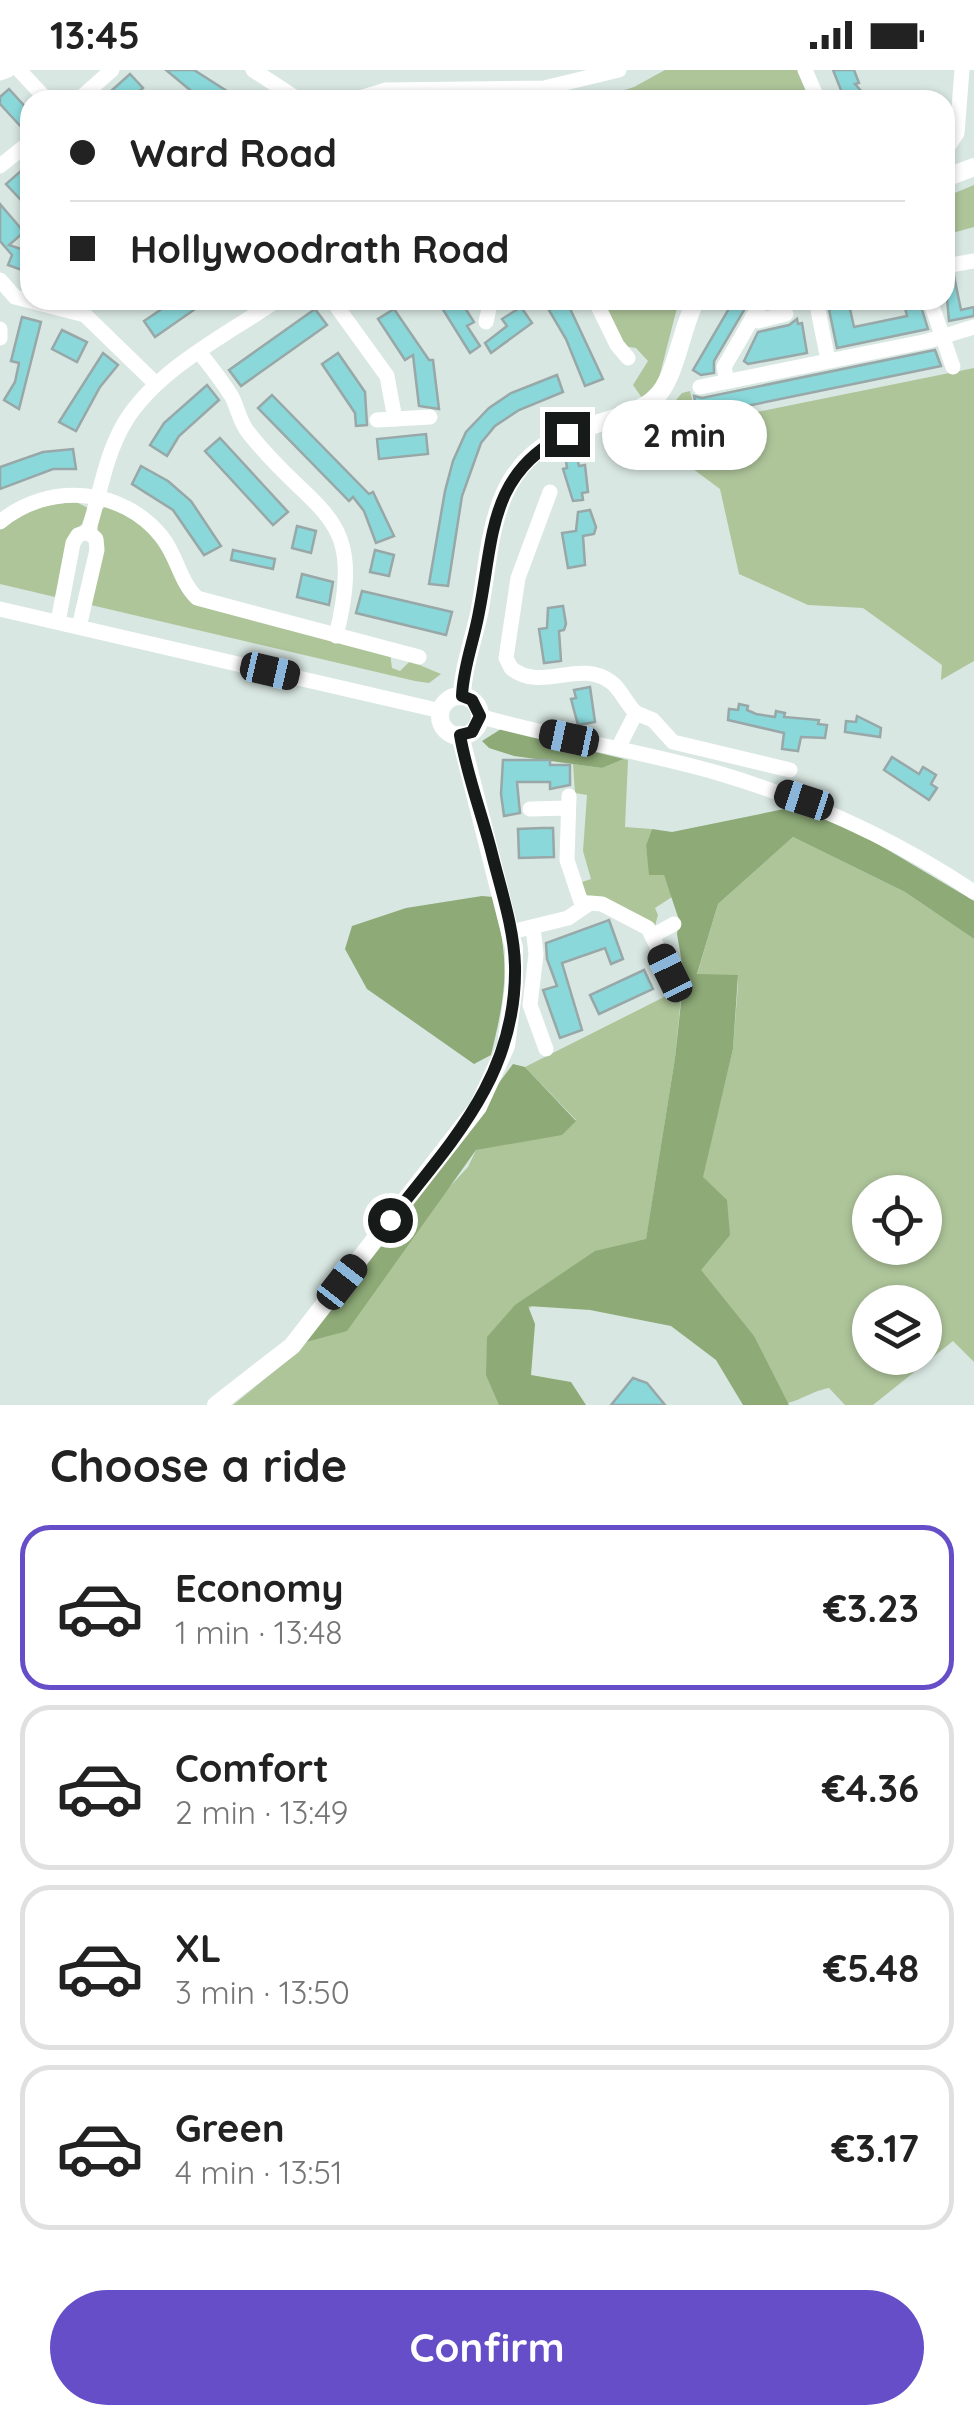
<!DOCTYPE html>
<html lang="en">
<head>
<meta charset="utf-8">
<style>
	body { margin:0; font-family:Quicksand,sans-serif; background:#f6f6f6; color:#222; height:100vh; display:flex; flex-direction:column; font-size:38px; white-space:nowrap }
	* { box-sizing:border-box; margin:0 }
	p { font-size:32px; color:#767676 }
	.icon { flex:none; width:55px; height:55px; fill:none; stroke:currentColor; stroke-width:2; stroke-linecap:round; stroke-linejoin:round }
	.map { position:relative; height:1335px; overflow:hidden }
	.side { display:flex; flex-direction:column; background:#fff; flex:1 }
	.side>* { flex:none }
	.banner { position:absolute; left:20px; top:20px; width:935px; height:220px; border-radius:30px; box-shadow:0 2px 8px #0004; display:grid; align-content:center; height:220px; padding:0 50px; background:#fff }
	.tools { position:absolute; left:852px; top:1105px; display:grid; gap:20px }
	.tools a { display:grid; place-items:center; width:90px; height:90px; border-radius:50%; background:#fff; box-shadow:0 2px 8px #0004; font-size:50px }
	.end { position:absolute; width:45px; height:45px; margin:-22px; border:12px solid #161b19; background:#fff; box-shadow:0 0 0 5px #fff }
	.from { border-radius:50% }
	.bubble { position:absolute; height:70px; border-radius:35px; background:#fff; box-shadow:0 2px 8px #0004; font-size:32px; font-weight:800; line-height:70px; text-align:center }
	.car { position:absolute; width:30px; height:60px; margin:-30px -15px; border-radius:12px; box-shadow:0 0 8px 2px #0007; background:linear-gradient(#222 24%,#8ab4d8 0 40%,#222 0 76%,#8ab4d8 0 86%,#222 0) }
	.banner b { display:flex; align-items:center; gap:35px; height:95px; font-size:38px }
	.banner b+b { border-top:2px solid #e0e0e0 }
	.banner i { width:25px; height:25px; background:#222 }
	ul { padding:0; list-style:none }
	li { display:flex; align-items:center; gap:30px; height:165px; margin:0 20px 15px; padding:0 30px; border:5px solid #e0e0e0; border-radius:30px }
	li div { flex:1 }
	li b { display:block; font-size:38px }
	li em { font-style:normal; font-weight:800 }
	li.current { border-color:#654ec7 }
	li>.icon { width:90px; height:90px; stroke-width:1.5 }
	h2 { padding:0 50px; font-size:45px; line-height:120px }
	.primary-button { display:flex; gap:20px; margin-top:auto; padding:20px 50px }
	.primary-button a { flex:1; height:115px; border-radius:60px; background:#654ec7; color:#fff; font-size:40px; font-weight:800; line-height:115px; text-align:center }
	.status { display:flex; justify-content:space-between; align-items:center; height:70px; padding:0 50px; background:#fff; direction:ltr }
	.status svg { height:28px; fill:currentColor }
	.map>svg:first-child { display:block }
</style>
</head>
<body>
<div class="status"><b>13:45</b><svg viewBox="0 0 49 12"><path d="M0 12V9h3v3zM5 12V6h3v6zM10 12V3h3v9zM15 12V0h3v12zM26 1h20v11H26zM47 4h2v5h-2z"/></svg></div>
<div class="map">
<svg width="974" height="1335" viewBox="0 0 974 1335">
	<rect width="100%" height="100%" fill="#d9e7e2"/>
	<g fill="#aec59a" fill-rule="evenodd">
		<polygon points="665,0 798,0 811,30 593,30 634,17"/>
		<polygon points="974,115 974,157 945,165 945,127"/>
		<polygon points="601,230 679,230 658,312 642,328 633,315 648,291 636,278 623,276"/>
		<polygon points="974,298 974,591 941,610 942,595 863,538 808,535 739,504 720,419 638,358 656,354 682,323 690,321 698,354"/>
		<path d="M76,432L88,438L82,454L73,462L55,527L0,514V458C24,439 46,434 76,432Z"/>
		<path d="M106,436C147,448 166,483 182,519L390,583L392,598L400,601L410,591L441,604L429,613L415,611L91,535L100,472L97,454L99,442Z"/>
		<polygon points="624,689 628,690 625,757 652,759 646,775 650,805 664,805 672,827 655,838 658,845 655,856 623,837 584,824 579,813 591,809 583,781 587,725 575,723 573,694 602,698"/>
		<path d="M793,767L905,822L974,869V1292L953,1271L873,1335H845L829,1318C808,1322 795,1335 774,1335L685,1179L733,979L738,914V906L697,905L718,834ZM870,1122H925V1178H870ZM870,1232H925V1288H870Z"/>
		<polygon points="682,918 675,988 646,1170 541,1229 514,1250 522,1335 233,1335 288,1290 468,1097 476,1080 576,1050 525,997"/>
	</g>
	<g fill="#8eaa77">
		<polygon points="501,659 624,689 602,698 514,686 489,678 482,671"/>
		<polygon points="794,737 851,758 974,831 974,869 905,822 793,767 718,834 697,904 738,905 733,979 703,1107 727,1130 730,1165 701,1200 754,1266 789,1335 743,1335 716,1290 671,1256 590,1240 528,1236 535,1254 531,1305 571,1312 586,1335 499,1335 486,1305 487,1267 515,1235 595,1181 646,1169 675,988 684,905 677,864 679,850 664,805 649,805 646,775 652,759 672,762"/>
		<path d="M482,826L493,827C510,893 507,919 491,985L474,994L367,919L345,879L352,856L406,838Z"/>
		<polygon points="513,994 525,997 576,1051 562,1065 476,1080 347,1261 306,1272"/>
	</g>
	<g fill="#8ad8da" stroke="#98a7a7" stroke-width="2.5">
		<polygon points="166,0 194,0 241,30 202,30"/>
		<polygon points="833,0 854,0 859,13 855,14 869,30 845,30"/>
		<polygon points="130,4 143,18 130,30 101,30"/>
		<polygon points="9,19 30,42 30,54 24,60 0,34 0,27"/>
		<polygon points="30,93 30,119 20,129 6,114"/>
		<polygon points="0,134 24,162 9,175 30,182 30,203 8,195 12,185 0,171"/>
		<polygon points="954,206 961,240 974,237 974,246 949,251 945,207"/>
		<polygon points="175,230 208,230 155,267 144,251"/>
		<polygon points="437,230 460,230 474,252 467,256 480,276 470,283"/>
		<polygon points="543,230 566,230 603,309 585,316 566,269"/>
		<polygon points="734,230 750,230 714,291 714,303 701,305 693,300"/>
		<polygon points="827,230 848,230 854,257 907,246 903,230 919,230 928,259 837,278"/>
		<polygon points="521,237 532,253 491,283 485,273 507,256 502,249"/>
		<polygon points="315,239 327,255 241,316 229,300"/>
		<polygon points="394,239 429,290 433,290 439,339 419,336 413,285 405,290 378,249"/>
		<polygon points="22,247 41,252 19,339 4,330 15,312 19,293 11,291"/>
		<polygon points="797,249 798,254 802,253 807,283 748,294 744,291 758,262 789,255"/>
		<polygon points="62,260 87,272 77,292 52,279"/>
		<polygon points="935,280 941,296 698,346 694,326 702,328"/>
		<polygon points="103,283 118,295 100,317 76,361 59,352"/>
		<polygon points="338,283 365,322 367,355 356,356 355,343 322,294"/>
		<polygon points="557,305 563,322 519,340 495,356 481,373 462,426 448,516 429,514 445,421 453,391 466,362 489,338 511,323"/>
		<polygon points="207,315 219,330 179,366 167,386 150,375 164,353"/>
		<polygon points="272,325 369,424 373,422 394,466 376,473 364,441 353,427 349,431 258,338"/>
		<polygon points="426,364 428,384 379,389 377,369"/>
		<polygon points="220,368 288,442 273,455 205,381"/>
		<polygon points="73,379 76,399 53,399 0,419 0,397 43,382"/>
		<polygon points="576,383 579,396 585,395 588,422 582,423 583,430 573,431 563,399 567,398 565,385"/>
		<polygon points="141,396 168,411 191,431 221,476 204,485 173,440 132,414"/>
		<polygon points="590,440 596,457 594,464 583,466 585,495 568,498 562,463 576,461 578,442"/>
		<polygon points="297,456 316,461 311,483 292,478"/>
		<polygon points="233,480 275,489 273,499 231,490"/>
		<polygon points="375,480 394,485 389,506 370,502"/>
		<polygon points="302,504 333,512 329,535 297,527"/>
		<polygon points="362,521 452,542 446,565 356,543"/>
		<polygon points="563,536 566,554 564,560 559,561 561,591 544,593 539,559 547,558 548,538"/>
		<polygon points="590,617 595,652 578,655 571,629 576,628 574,620"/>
		<polygon points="739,634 748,636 747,640 756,644 775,647 776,641 785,643 784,647 819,650 818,654 827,655 825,668 801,667 798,681 782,679 784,663 728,650 729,639 738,640"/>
		<polygon points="857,646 881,658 880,667 845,662 846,651 856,652"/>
		<polygon points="892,687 919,704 923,697 936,705 931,714 937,718 929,730 884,700"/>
		<polygon points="503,690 550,690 550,695 570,695 570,715 550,719 550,712 517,712 520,743 504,746 501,724"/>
		<polygon points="542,758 553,758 554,787 519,788 518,759"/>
		<polygon points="609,850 623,889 611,894 605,878 562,893 582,960 560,968 543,920 557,916 547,889 546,873"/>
		<polygon points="644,900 653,919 599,944 590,925"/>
		<polygon points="633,1308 647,1313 665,1335 611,1335"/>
	</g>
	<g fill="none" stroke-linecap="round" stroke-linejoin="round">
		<g stroke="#fff" stroke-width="15">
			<polyline points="19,0 47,30"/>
			<polyline points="253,0 299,30"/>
			<polyline points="805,0 818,30"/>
			<polyline points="0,3 8,0"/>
			<polyline points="78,30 112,0"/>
			<polyline points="353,30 386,20 544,18 619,0"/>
			<polyline points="945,81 957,63 962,0"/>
			<polyline points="0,96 30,72"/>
			<polyline points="945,196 974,191"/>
			<polyline points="0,210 15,227 85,245 156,314"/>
			<polyline points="332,230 387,306 395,349"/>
			<polyline points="595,230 617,275 628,288"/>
			<polyline points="816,230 828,290"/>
			<polyline points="930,230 953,297"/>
			<polyline points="752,248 758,251 786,244"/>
			<polyline points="486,252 491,230"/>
			<polyline points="0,259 0,268"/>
			<path d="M200,283C211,297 223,312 232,327C238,339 240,352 248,362C315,448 368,439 336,566"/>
			<polyline points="727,311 724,297 763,230"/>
			<polyline points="700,317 928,271 974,257"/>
			<polyline points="377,350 430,347"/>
			<path d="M550,422L518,508L506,588L511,598C541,623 580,588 611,612C621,619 626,634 636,643L618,678"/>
			<path d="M0,452C48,412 122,417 162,467C177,486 180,512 197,528L419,587"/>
			<polyline points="0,539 441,641"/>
			<path d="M58,552L73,473L78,465L88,462C100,425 105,385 125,352C158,298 227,265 277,230"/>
			<polyline points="79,557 97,480 96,469 88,462"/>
			<polyline points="636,643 653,650 673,672 790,700"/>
			<path d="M479,646C558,669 639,680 718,703C809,730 895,769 974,822"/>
			<polyline points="569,726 567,790 582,835"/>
			<polyline points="530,739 568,738"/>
			<polyline points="533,857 536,884 530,935 546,979"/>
			<polyline points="511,862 568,848 590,833 602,834 648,858 670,903"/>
			<polyline points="652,866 674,854"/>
		</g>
		<g stroke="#fff" stroke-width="18">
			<polyline points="945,108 974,97"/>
			<path d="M462,626C463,598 473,571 479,544C491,482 488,409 549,373C577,356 637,346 655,328C676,309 681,258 696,230"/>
			<circle cx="460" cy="646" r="20"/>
			<polyline points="216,1335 292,1276 478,1037 506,976 514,915 514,878 460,665"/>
		</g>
	</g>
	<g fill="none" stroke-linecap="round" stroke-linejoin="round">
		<path stroke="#161b19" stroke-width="12" d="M390,1150C452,1071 517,1005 515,896C514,858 501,820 492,784C482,744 467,706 460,665L472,662L480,646L472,630L462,626C463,597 474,571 479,542C494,467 488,403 567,364"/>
	</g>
</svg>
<div class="tools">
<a><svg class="icon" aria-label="locate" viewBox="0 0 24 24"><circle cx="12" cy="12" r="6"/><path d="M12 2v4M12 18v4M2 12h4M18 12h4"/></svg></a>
<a><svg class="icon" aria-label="layers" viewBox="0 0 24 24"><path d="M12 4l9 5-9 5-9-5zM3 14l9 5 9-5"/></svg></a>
</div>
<i class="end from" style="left:390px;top:1150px"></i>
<i class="end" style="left:567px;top:364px"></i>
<div class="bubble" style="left:602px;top:330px;width:165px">2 min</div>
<i class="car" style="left:270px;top:601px;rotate:103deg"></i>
<i class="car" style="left:569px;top:668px;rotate:282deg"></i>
<i class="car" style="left:804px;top:730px;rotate:288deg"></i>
<i class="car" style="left:670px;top:903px;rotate:334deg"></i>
<i class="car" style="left:342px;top:1212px;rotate:38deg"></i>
<div class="banner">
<b><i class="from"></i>Ward Road</b>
<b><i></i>Hollywoodrath Road</b>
</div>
</div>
<section class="side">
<h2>Choose a ride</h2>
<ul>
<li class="current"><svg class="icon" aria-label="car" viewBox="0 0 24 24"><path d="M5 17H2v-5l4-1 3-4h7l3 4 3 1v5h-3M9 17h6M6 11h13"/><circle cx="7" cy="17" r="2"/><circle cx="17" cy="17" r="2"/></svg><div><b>Economy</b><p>1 min · 13:48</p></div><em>€3.23</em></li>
<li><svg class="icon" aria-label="car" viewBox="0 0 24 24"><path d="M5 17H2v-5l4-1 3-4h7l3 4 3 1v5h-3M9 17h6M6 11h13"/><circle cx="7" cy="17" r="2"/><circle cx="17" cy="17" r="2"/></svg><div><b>Comfort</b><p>2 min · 13:49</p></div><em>€4.36</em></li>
<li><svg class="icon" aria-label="car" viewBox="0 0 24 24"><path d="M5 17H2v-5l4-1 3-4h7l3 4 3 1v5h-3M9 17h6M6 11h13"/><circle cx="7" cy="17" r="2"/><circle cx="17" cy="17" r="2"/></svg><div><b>XL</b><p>3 min · 13:50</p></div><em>€5.48</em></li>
<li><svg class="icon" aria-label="car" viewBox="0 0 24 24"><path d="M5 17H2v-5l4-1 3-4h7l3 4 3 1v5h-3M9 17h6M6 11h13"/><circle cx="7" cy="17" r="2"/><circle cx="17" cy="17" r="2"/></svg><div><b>Green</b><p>4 min · 13:51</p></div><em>€3.17</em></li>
</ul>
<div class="primary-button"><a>Confirm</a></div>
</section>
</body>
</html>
